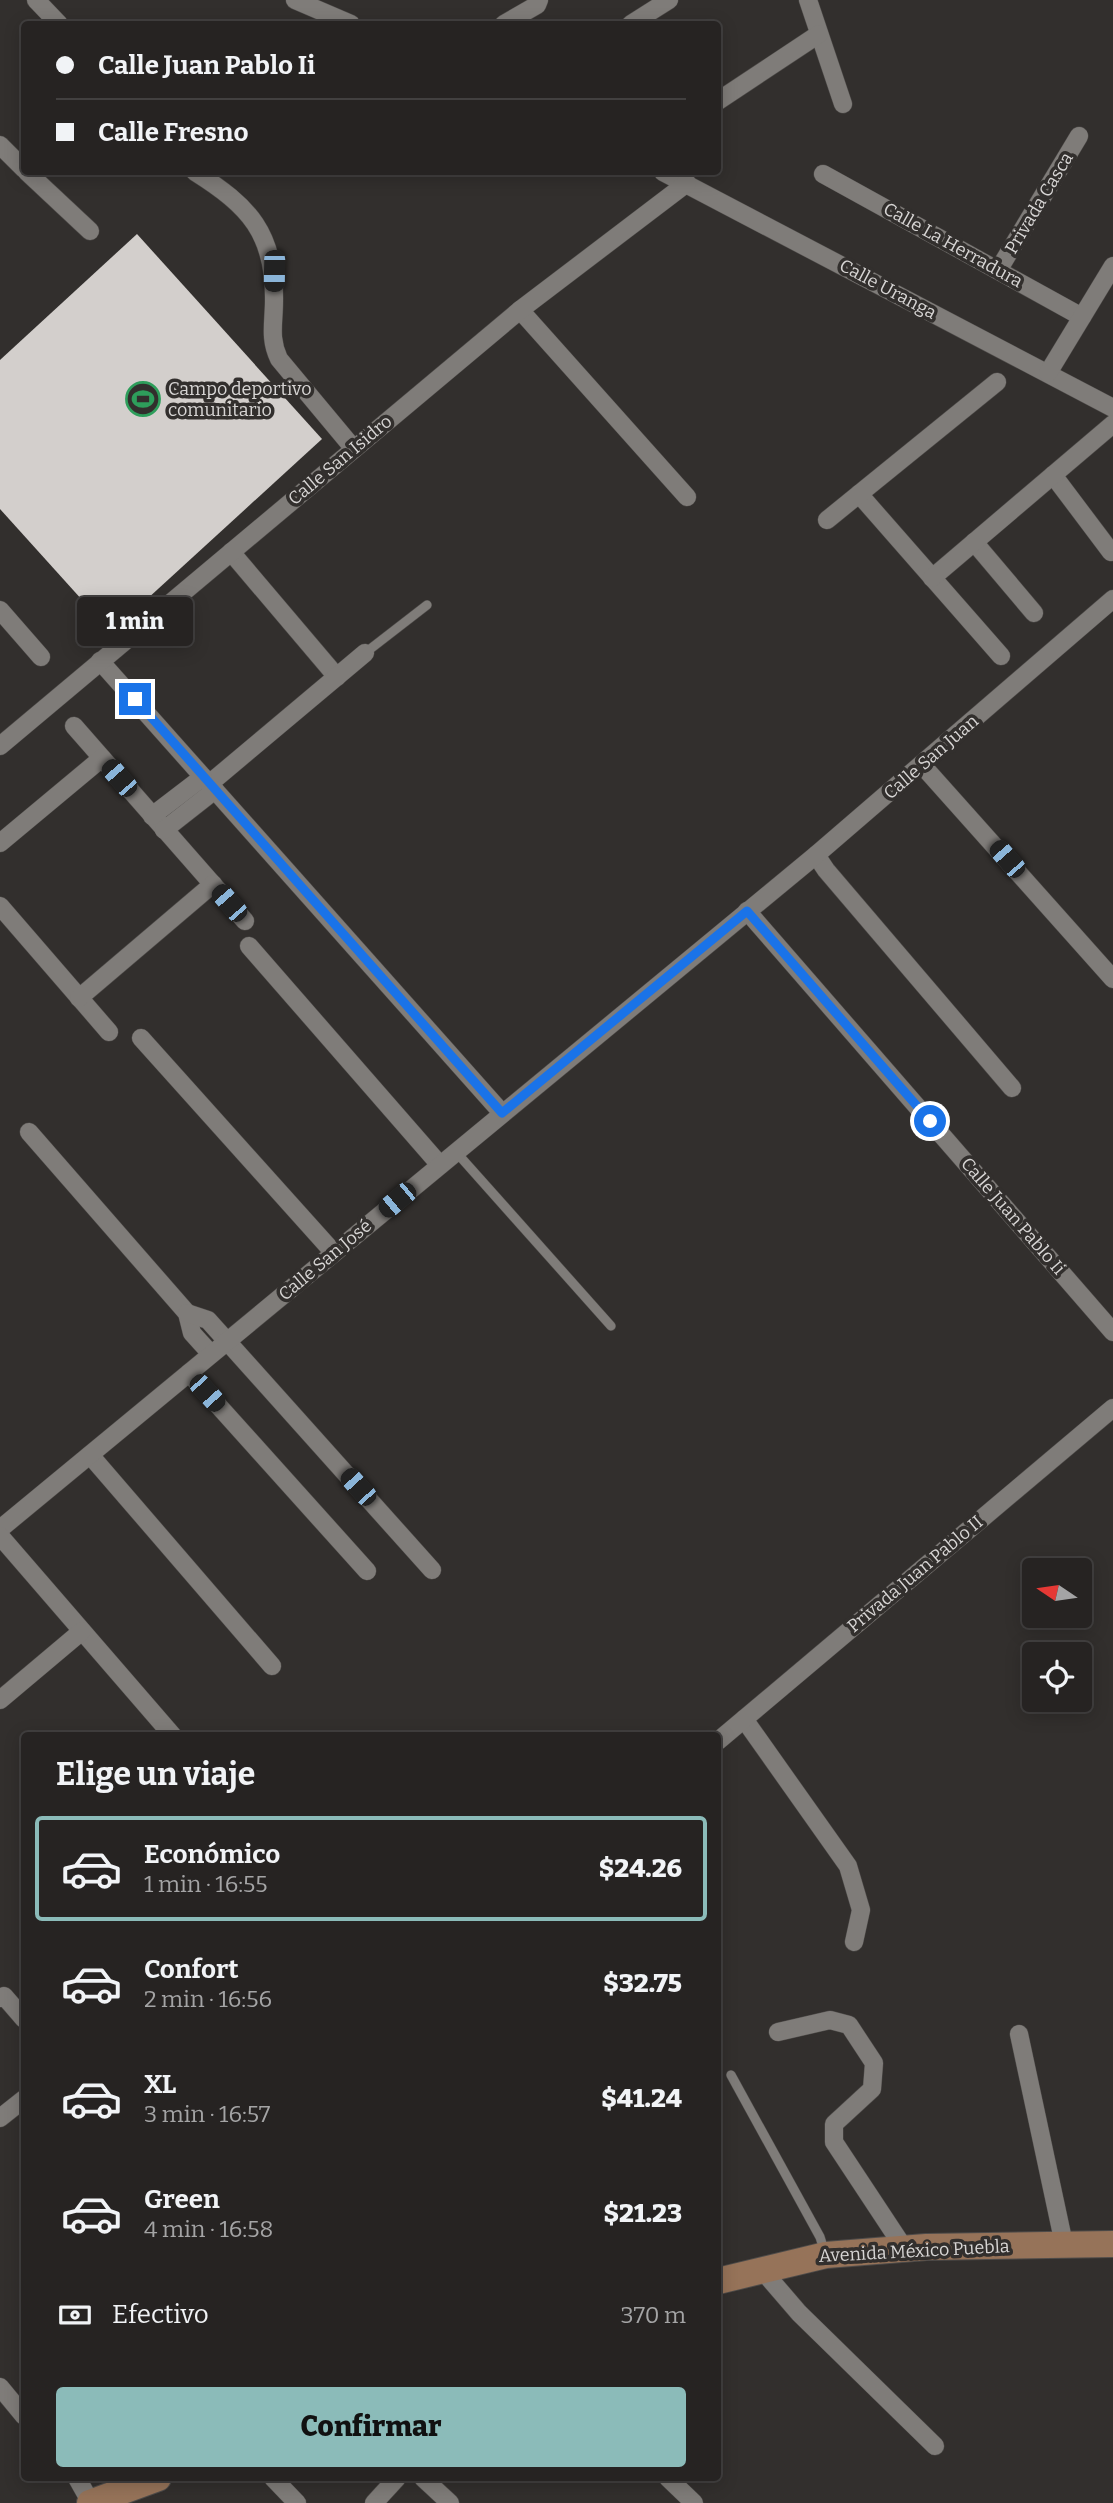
<!DOCTYPE html>
<html lang="es">
<head>
<meta charset="utf-8">
<style>
	body { margin:0; font-family:Bitter,serif; background:#322f2f; color:#f1f3f6; height:100vh; display:flex; flex-direction:column; font-size:26px; white-space:nowrap }
	* { box-sizing:border-box; margin:0 }
	p { font-size:23px; color:#a4a4a5 }
	.icon { flex:none; width:38px; height:38px; fill:none; stroke:currentColor; stroke-width:2; stroke-linecap:round; stroke-linejoin:round }
	.map { position:relative; flex:1; overflow:hidden }
	.side { position:absolute; left:21px; top:1732px; width:700px; height:749px; display:flex; flex-direction:column; background:#262322; border-radius:7px; box-shadow:0 4px 18px #0003,0 0 0 2px #424040 }
	.side>* { flex:none }
	.guide { position:absolute; left:21px; top:21px; width:700px; height:154px; border-radius:7px; box-shadow:0 4px 18px #0003,0 0 0 2px #424040; display:grid; align-content:center; height:154px; padding:0 35px; background:#262322 }
	.needle { width:46px; rotate:283deg }
	.fabs { position:absolute; left:1022px; top:1558px; display:grid; gap:14px }
	.fabs a { display:grid; place-items:center; width:70px; height:70px; border-radius:7px; background:#262322; box-shadow:0 4px 18px #0003,0 0 0 2px #424040; font-size:35px }
	.end { position:absolute; width:32px; height:32px; margin:-16px; border:9px solid #1a73e8; background:#fff; box-shadow:0 0 0 4px #fff }
	.from { border-radius:50% }
	.bubble { position:absolute; height:49px; border-radius:7px; background:#262322; box-shadow:0 4px 18px #0003,0 0 0 2px #424040; font-size:23px; font-weight:800; line-height:49px; text-align:center }
	.car { position:absolute; width:21px; height:42px; margin:-21px -10px; border-radius:9px; box-shadow:0 0 5px 2px #0007; background:linear-gradient(#222 24%,#8ab4d8 0 40%,#222 0 76%,#8ab4d8 0 86%,#222 0) }
	.guide b { display:flex; align-items:center; gap:24px; height:66px; font-size:26px }
	.guide b+b { border-top:2px solid #424040 }
	.guide i { width:18px; height:18px; background:#f1f3f6 }
	ul { padding:0; list-style:none }
	li { display:flex; align-items:center; gap:21px; height:105px; margin:0 14px 10px; padding:0 21px; border:4px solid transparent; border-radius:7px }
	li div { flex:1 }
	li b { display:block; font-size:26px }
	li em { font-style:normal; font-weight:800 }
	li.on { border-color:#8bbbb9 }
	li>.icon { width:63px; height:63px; stroke-width:1.5 }
	h2 { padding:0 35px; font-size:32px; line-height:84px }
	.pay { display:flex; align-items:center; gap:18px; height:77px; padding:0 35px; font-size:26px }
	.pay p { margin-inline-start:auto }
	.button { display:flex; gap:14px; margin-top:auto; padding:14px 35px }
	.button a { flex:1; height:80px; border-radius:7px; background:#8bbbb9; color:#111; font-size:28px; font-weight:800; line-height:80px; text-align:center }
	.map>svg:first-child { display:block }
</style>
</head>
<body>
<div class="map">
<svg width="1113" height="2503" viewBox="0 0 1113 2503">
	<rect width="100%" height="100%" fill="#322f2d"/>
	<polygon fill="#d3cfcc" points="137,234 322,439 111,632 0,509 0,360"/>
	<g fill="none" stroke-linecap="round" stroke-linejoin="round">
		<g stroke="#4f4c4a" stroke-width="10">
			<g id="service">
				<polyline points="365,653 427,605"/>
				<polyline points="456,1152 611,1326"/>
				<polyline points="731,2075 820,2237 825,2253"/>
			</g>
		</g>
		<g stroke="#4f4c4a" stroke-width="19">
			<g id="minor">
				<polyline points="36,0 59,24"/>
				<polyline points="295,0 351,24"/>
				<polyline points="808,0 843,104"/>
				<polyline points="504,24 537,5 539,0"/>
				<polyline points="631,24 669,0"/>
				<polyline points="718,101 819,34"/>
				<polyline points="0,145 24,169"/>
				<polyline points="27,172 90,231"/>
				<path d="M195,172C249,206 275,233 274,301C274,323 269,338 279,359L354,449"/>
				<polyline points="663,172 1113,408"/>
				<polyline points="823,174 1082,317"/>
				<polyline points="999,269 1079,136"/>
				<polyline points="520,310 687,497"/>
				<polyline points="1048,373 1113,266"/>
				<polyline points="1053,475 1111,552"/>
				<polyline points="859,494 1001,656"/>
				<polyline points="827,520 997,382"/>
				<polyline points="974,542 1034,613"/>
				<polyline points="231,552 337,677"/>
				<polyline points="932,578 1113,424"/>
				<polyline points="0,610 41,657"/>
				<polyline points="100,661 502,1113"/>
				<polyline points="74,726 245,921"/>
				<polyline points="0,746 520,310 687,183"/>
				<polyline points="922,765 1113,979"/>
				<polyline points="209,784 365,653"/>
				<polyline points="152,816 203,777"/>
				<polyline points="164,830 215,790"/>
				<polyline points="0,843 102,758"/>
				<polyline points="816,855 826,870 1012,1088"/>
				<polyline points="0,906 109,1032"/>
				<polyline points="747,911 1113,1332"/>
				<polyline points="249,946 440,1165"/>
				<polyline points="79,998 213,884"/>
				<polyline points="141,1038 334,1253"/>
				<polyline points="29,1132 187,1313 192,1333 211,1354"/>
				<polyline points="187,1313 208,1320 432,1570"/>
				<polyline points="189,1373 367,1571"/>
				<polyline points="90,1455 272,1666"/>
				<polyline points="0,1529 816,855 1113,599"/>
				<polyline points="0,1536 173,1736"/>
				<polyline points="0,1700 82,1631"/>
				<polyline points="744,1719 848,1866 861,1910 854,1942"/>
				<polyline points="718,1741 1113,1408"/>
				<polyline points="0,1998 4,1996 24,2019"/>
				<polyline points="778,2032 830,2020 849,2025 874,2063 872,2089 834,2124 834,2142 904,2248"/>
				<polyline points="1019,2034 1064,2244"/>
				<polyline points="0,2118 24,2099"/>
				<polyline points="762,2270 799,2313 935,2446"/>
				<polyline points="0,2387 24,2416"/>
				<polyline points="77,2478 91,2503"/>
				<polyline points="273,2478 297,2503"/>
				<polyline points="423,2478 450,2503"/>
				<polyline points="668,2478 694,2503"/>
				<polyline points="374,2503 397,2478"/>
			</g>
		</g>
		<g stroke="#4f4c4a" stroke-width="28">
			<g id="secondary">
				<polyline points="718,2281 826,2255 926,2247 1113,2244"/>
				<polyline points="90,2503 158,2478"/>
			</g>
		</g>
		<use href="#service" stroke="#7f7c79" stroke-width="9"/>
		<use href="#minor" stroke="#7f7c79" stroke-width="18"/>
		<use href="#secondary" stroke="#967359" stroke-width="26"/>
	</g>
	<g fill="none" stroke-linecap="round" stroke-linejoin="round">
		<polyline stroke="#1a73e8" stroke-width="9" points="135,699 502,1113 747,911 930,1121"/>
	</g>
	<defs>
		<g id="stadium-ring" transform="scale(1.75)"><circle r="9.5" fill="#322f2d" stroke="#2e9e5b" stroke-width="1.5"/><path d="M0-5a6.5 5 0 1 0 0 10a6.5 5 0 1 0 0-10ZM-3.5-1.8h7v3.6h-7Z" fill="#2e9e5b"/></g>
	</defs>
	<g fill-rule="evenodd">
		<use href="#stadium-ring" x="143" y="399"/>
	</g>
	<g text-anchor="middle" stroke-width="7" stroke-linejoin="round" paint-order="stroke">
		<g font-size="18" fill="#d7d5d4" stroke="#322f2d">
			<text transform="translate(1039 203) rotate(-59)" y="6">Privada Casca</text>
			<text transform="translate(953 245) rotate(29)" y="6">Calle La Herradura</text>
			<text transform="translate(888 289) rotate(28)" y="6">Calle Uranga</text>
			<text transform="translate(340 460) rotate(-40)" y="6">Calle San Isidro</text>
			<text transform="translate(931 757) rotate(-41)" y="6">Calle San Juan</text>
			<text transform="translate(1013 1216) rotate(49)" y="6">Calle Juan Pablo Ii</text>
			<text transform="translate(325 1260) rotate(-40)" y="6">Calle San José</text>
			<text transform="translate(915 1574) rotate(-40)" y="6">Privada Juan Pablo II</text>
			<text transform="translate(914 2251) rotate(-3)" y="6">Avenida México Puebla</text>
		</g>
		<g font-size="18" fill="#d7d5d4" stroke="#322f2d" text-anchor="start">
			<text x="168" y="395">Campo deportivo<tspan x="168" dy="21">comunitario</tspan></text>
		</g>
	</g>
</svg>
<div class="fabs">
<a><svg class="needle" viewBox="-14 -14 28 28"><path d="M0-13l5 13h-10z" fill="#e53935"/><path d="M0 13l5-13h-10z" fill="#a4a4a5"/></svg></a>
<a><svg class="icon" aria-label="locate" viewBox="0 0 24 24"><circle cx="12" cy="12" r="6"/><path d="M12 2v4M12 18v4M2 12h4M18 12h4"/></svg></a>
</div>
<i class="end from" style="left:930px;top:1121px"></i>
<i class="end" style="left:135px;top:699px"></i>
<div class="bubble" style="left:77px;top:597px;width:116px">1 min</div>
<i class="car" style="left:274px;top:271px;rotate:181deg"></i>
<i class="car" style="left:119px;top:778px;rotate:319deg"></i>
<i class="car" style="left:1007px;top:859px;rotate:319deg"></i>
<i class="car" style="left:229px;top:903px;rotate:319deg"></i>
<i class="car" style="left:397px;top:1200px;rotate:230deg"></i>
<i class="car" style="left:207px;top:1393px;rotate:138deg"></i>
<i class="car" style="left:358px;top:1487px;rotate:318deg"></i>
<div class="guide">
<b><i class="from"></i>Calle Juan Pablo Ii</b>
<b><i></i>Calle Fresno</b>
</div>
<section class="side">
<h2>Elige un viaje</h2>
<ul>
<li class="on"><svg class="icon" aria-label="car" viewBox="0 0 24 24"><path d="M5 17H2v-5l4-1 3-4h7l3 4 3 1v5h-3M9 17h6M6 11h13"/><circle cx="7" cy="17" r="2"/><circle cx="17" cy="17" r="2"/></svg><div><b>Económico</b><p>1 min · 16:55</p></div><em>$24.26</em></li>
<li><svg class="icon" aria-label="car" viewBox="0 0 24 24"><path d="M5 17H2v-5l4-1 3-4h7l3 4 3 1v5h-3M9 17h6M6 11h13"/><circle cx="7" cy="17" r="2"/><circle cx="17" cy="17" r="2"/></svg><div><b>Confort</b><p>2 min · 16:56</p></div><em>$32.75</em></li>
<li><svg class="icon" aria-label="car" viewBox="0 0 24 24"><path d="M5 17H2v-5l4-1 3-4h7l3 4 3 1v5h-3M9 17h6M6 11h13"/><circle cx="7" cy="17" r="2"/><circle cx="17" cy="17" r="2"/></svg><div><b>XL</b><p>3 min · 16:57</p></div><em>$41.24</em></li>
<li><svg class="icon" aria-label="car" viewBox="0 0 24 24"><path d="M5 17H2v-5l4-1 3-4h7l3 4 3 1v5h-3M9 17h6M6 11h13"/><circle cx="7" cy="17" r="2"/><circle cx="17" cy="17" r="2"/></svg><div><b>Green</b><p>4 min · 16:58</p></div><em>$21.23</em></li>
</ul>
<div class="pay"><svg class="icon" aria-label="cash" viewBox="0 0 24 24"><path d="M3 7h18v10H3z"/><circle cx="12" cy="12" r="2"/></svg>Efectivo<p>370 m</p></div>
<div class="button"><a>Confirmar</a></div>
</section>
</div>
</body>
</html>
